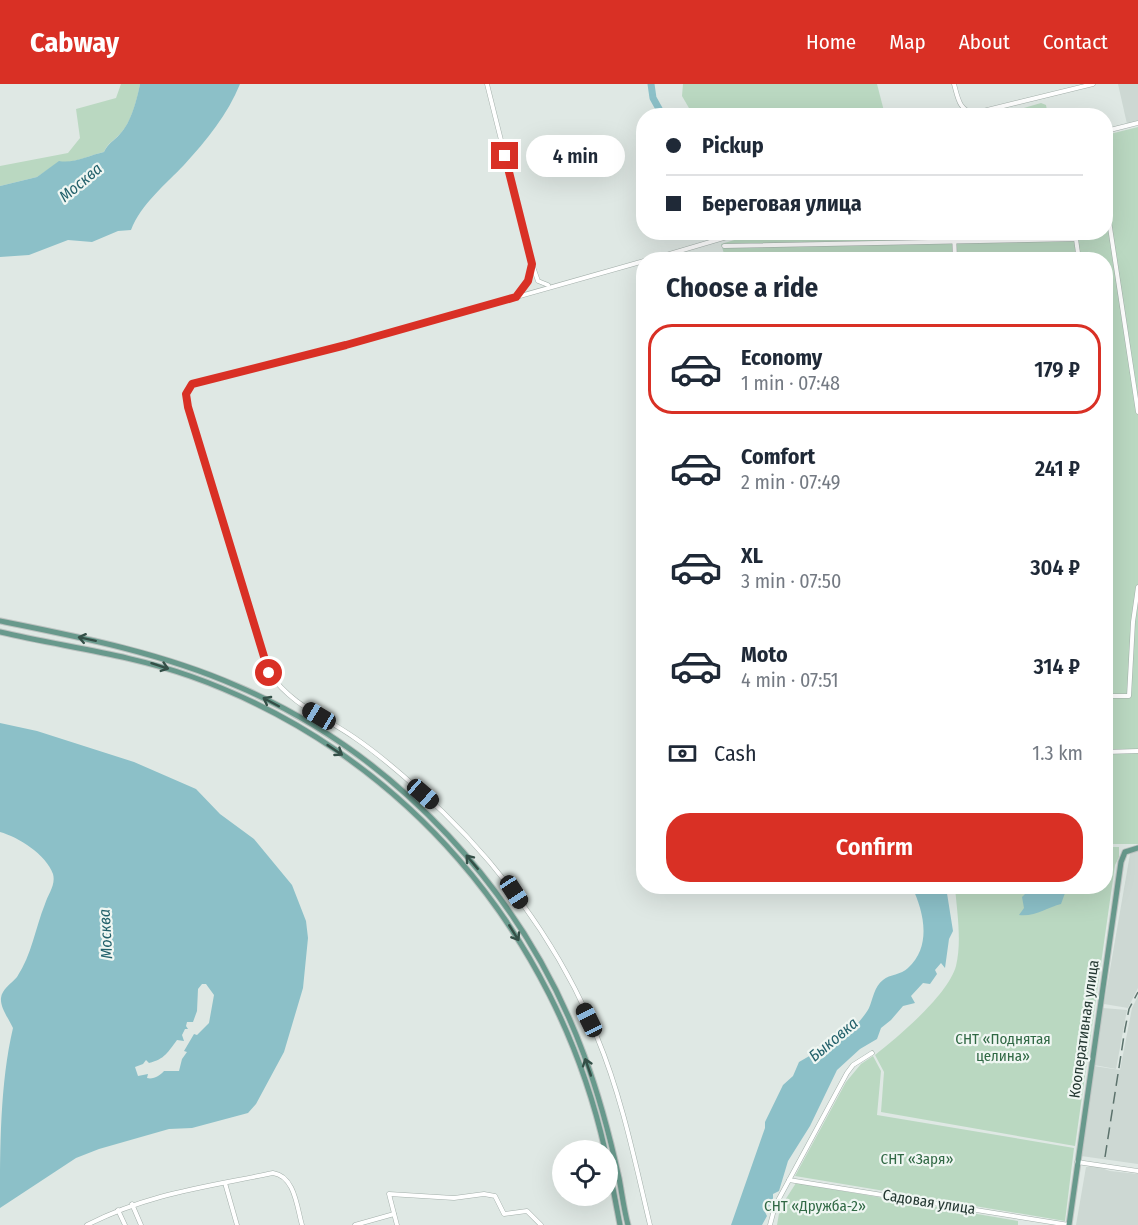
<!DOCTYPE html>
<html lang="en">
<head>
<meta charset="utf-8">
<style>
	body { margin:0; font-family:"Fira Sans Condensed",sans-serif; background:#f2f2f3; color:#1f2937; height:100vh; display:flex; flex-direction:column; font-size:22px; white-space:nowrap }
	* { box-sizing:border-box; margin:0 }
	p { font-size:20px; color:#747a83 }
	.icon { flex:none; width:33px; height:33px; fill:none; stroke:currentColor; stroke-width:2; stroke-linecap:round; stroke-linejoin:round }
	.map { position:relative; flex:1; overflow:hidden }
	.side { position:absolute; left:636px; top:168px; width:477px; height:642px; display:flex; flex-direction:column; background:#fff; border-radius:24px; box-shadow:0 6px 24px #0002 }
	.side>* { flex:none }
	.guide { position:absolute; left:636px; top:24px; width:477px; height:132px; border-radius:24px; box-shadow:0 6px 24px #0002; display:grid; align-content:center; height:132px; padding:0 30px; background:#fff }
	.buttons { position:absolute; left:552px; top:1056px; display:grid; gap:12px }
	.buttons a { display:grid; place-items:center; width:66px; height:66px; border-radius:50%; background:#fff; box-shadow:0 6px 24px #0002; font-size:30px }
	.end { position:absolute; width:27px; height:27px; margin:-14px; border:8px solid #d93025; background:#fff; box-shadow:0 0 0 3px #fff }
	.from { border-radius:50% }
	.bubble { position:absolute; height:42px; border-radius:21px; background:#fff; box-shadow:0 6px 24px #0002; font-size:20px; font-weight:600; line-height:42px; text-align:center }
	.car { position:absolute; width:18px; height:36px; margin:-18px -9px; border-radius:8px; box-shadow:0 0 4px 2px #0007; background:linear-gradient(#222 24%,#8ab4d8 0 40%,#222 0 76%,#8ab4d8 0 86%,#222 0) }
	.guide b { display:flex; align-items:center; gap:21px; height:57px; font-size:22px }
	.guide b+b { border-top:2px solid #e0e1e3 }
	.guide i { width:15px; height:15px; background:#1f2937 }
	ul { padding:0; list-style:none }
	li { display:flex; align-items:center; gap:18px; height:90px; margin:0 12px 9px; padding:0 18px; border:3px solid transparent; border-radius:24px }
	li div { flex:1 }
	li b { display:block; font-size:22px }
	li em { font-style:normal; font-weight:600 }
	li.current { border-color:#d93025 }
	li>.icon { width:54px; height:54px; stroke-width:1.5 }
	h2 { padding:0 30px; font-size:27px; line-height:72px }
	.pay { display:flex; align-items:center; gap:15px; height:66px; padding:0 30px; font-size:22px }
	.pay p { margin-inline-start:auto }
	.action { display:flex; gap:12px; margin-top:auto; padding:12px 30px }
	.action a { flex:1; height:69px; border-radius:24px; background:#d93025; color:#fff; font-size:24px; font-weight:600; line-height:69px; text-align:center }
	header { display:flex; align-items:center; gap:36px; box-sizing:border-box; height:84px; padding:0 30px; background:#d93025; color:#fff }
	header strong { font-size:28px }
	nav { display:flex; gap:33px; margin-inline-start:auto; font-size:21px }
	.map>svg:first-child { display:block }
</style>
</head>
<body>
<header>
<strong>Cabway</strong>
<nav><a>Home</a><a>Map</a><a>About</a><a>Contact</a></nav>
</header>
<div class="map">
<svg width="1138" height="1141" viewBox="0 0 1138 1141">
	<rect width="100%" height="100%" fill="#dfe8e4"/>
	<g fill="#cdd8d3">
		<polygon points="1118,0 1138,0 1138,37 1127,40"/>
		<polygon points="1133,767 1138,767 1138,904 1128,924 1104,920 1130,770"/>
		<polygon points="1138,912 1138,1080 1081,1072 1094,982 1120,986 1132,924"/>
		<polygon points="1103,924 1127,926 1116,985 1094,981"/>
		<polygon points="1095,1082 1110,1087 1138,1090 1138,1141 1076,1141 1086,1083"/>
	</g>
	<g fill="#bad8c1">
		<path d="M121,0H140C137,16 131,39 120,50C114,57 108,58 104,68C90,71 73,80 59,78L37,93L0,102V82L68,69L80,54L76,25L116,14Z"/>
		<polygon points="683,0 877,0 885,31 693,31 682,12"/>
		<polygon points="1041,19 1046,21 1048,31 999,31"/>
		<polygon points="1138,43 1138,760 1106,760 1106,176 726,176 721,160 761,148 1106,148 1106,51"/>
		<path d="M1106,763H1119V773L1115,781L1075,1062L881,1028L884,988L875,971C899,952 948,911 956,882C962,857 957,828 955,803L1106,802Z"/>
		<polygon points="873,972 881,987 877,1031 1074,1064 1065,1137 795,1092 846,998 861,980"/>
		<polygon points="796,1099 1018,1137 1018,1141 777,1141 780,1124"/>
	</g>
	<g fill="#8cc0c8" fill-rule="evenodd">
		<path d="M140,0H240C228,30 206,57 184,81C166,100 141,120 131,146L118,147L92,158L68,156L29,171L0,173V102L37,93L59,77C73,80 90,71 104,68C108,59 114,57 120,50C131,39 137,15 140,0Z"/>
		<path d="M0,639L37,647L134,678L196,705L220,730L254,755L292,801L306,837L308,854L303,904L284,968L256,1020L248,1029L192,1044L169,1045L99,1065L76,1074L0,1124C0,1065 0,999 13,944C9,935 0,924 1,914C2,905 11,900 17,893C32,870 35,845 45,820C48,810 56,801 53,790C46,770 18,753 0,748ZM202,900H206L214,911L209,939L197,951L194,950L184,967L187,968L182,975L179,987H164C161,991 153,996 147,994L148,990L138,992L135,983L143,980L146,976L149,979C165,975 168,968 177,956L184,957L182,951L185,945H188L186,942L187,938H193L197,927L198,905Z"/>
		<path d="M912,803H946L953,847L949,855L945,884L941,879L935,886L937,890L930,900L923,899L911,912L915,919L903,922L891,936L881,944L877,955L860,965L837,986L810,1042L788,1077L779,1107L773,1110V1119L764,1126L767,1132L762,1141H731L765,1044V1038L783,1001L793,992L799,978L825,963L839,953L842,947H852C857,939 865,932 869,924C873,915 874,903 883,896C890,890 901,891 908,884C932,862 924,828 912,803Z"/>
		<path d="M1063,806L1065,809L1061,820C1048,823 1035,833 1019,831L1024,824L1022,813L1025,810V807Z"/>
	</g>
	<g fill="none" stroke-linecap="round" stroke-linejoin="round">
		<g stroke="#8cc0c8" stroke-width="7">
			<polyline points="651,0 653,14 663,32"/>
			<polyline points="709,148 710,154"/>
		</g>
		<g stroke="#a3afaa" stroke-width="5">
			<g id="minor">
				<polyline points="487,0 532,180 538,197 548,201"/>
				<path d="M954,0C958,14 959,27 975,29L1093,0"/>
				<polyline points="1106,47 1138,39"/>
				<polyline points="1106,117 1138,328"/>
				<polyline points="954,148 955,176"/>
				<polyline points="1075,148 1079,176"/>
				<polyline points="724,162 1076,155"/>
				<polyline points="649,176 744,148"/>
				<path d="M644,177L347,261L192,300L186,310L188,323L269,589C294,623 322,631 355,654C377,669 398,687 418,705C494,772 559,859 597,953C622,1013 635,1078 650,1141"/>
				<polyline points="517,212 528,197 532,182"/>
				<polyline points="1106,376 1109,431 1106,456"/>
				<polyline points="1106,612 1129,612 1133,538 1138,503"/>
				<polyline points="1106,668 1138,667"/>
				<polyline points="1077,1078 1138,1087"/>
				<polyline points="789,1096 1069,1141"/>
				<polyline points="225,1099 237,1141"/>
				<polyline points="132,1120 141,1141"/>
				<polyline points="118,1126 125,1141"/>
				<path d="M87,1141C150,1109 206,1103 273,1089C295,1092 297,1124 302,1141"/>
				<polyline points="355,1141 394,1130"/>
				<polyline points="397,1141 389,1110 454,1114 484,1110 495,1112 504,1130 527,1127 541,1141"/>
				<polyline points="770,1141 775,1122 847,989 853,981 872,969"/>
			</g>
		</g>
		<g stroke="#bdc3c1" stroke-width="7">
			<g id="major">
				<path d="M0,537C80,553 162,569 237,602C397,670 524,809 584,971C599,1011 610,1053 619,1094C622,1110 624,1126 628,1141"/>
				<path d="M0,548C64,563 128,570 190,592C402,667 556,848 605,1066"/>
				<polyline points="608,1078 620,1141"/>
				<polyline points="1069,1141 1121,778 1125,768 1138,764"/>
			</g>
		</g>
		<use href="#minor" stroke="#fff" stroke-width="4"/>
		<use href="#major" stroke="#68998c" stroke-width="5"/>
		<polyline stroke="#5c726c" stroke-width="1.5" stroke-dasharray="12 6" stroke-linecap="butt" points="1105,1073 1125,945 1129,925 1138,908"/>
	</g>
	<defs><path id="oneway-shaft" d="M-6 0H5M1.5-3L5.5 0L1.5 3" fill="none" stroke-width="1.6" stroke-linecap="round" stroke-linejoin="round" transform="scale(1.5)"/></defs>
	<g stroke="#344f47">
		<use href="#oneway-shaft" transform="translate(87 555) rotate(-168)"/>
		<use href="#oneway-shaft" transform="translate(160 582) rotate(18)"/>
		<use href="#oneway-shaft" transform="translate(271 618) rotate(-152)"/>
		<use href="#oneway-shaft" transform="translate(335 666) rotate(34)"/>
		<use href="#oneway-shaft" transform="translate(472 778) rotate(-130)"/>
		<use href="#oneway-shaft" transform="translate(514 849) rotate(58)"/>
		<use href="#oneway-shaft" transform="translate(588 983) rotate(-109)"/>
	</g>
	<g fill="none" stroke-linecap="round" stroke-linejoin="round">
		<polyline stroke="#d93025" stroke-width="8" points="269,589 188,323 186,310 192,300 346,261 516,213 528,197 532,180 505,72"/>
	</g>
	<g text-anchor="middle" stroke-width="4.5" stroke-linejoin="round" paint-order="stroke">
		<g font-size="15" fill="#223630" stroke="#eff6f2">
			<text transform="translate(1084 945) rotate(-82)" y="5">Кооперативная улица</text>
			<text transform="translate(929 1118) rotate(9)" y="5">Садовая улица</text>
		</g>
		<g font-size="15" fill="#316945" stroke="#eff6f2">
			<text x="1003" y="960">СНТ «Поднятая<tspan x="1003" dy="17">целина»</tspan></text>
			<text x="917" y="1080">СНТ «Заря»</text>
			<text x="815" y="1127">СНТ «Дружба-2»</text>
		</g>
		<g font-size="16" font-style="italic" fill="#23616b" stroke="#eff6f2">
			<text transform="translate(80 98) rotate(-40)" y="6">Москва</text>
			<text transform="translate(105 850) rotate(-93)" y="6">Москва</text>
			<text transform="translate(833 955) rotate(-40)" y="6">Быковка</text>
		</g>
	</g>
</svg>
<div class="buttons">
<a><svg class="icon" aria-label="locate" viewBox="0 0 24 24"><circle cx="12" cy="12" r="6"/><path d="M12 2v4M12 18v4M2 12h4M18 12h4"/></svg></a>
</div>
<i class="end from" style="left:269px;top:589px"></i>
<i class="end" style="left:505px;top:72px"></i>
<div class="bubble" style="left:526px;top:51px;width:99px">4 min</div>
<i class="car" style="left:319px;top:632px;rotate:301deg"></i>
<i class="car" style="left:423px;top:710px;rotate:131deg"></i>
<i class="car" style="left:514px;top:808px;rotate:147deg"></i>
<i class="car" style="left:589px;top:936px;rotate:334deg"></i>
<div class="guide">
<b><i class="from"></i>Pickup</b>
<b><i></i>Береговая улица</b>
</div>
<section class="side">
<h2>Choose a ride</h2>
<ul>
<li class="current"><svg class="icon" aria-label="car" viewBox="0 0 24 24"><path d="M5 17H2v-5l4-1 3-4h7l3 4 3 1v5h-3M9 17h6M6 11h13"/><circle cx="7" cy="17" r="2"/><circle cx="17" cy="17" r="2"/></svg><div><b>Economy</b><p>1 min · 07:48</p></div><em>179 ₽</em></li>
<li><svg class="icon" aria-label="car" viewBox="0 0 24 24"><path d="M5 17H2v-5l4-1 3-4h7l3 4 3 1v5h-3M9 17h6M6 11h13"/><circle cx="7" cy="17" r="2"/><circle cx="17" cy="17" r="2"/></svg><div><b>Comfort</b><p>2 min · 07:49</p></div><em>241 ₽</em></li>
<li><svg class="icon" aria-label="car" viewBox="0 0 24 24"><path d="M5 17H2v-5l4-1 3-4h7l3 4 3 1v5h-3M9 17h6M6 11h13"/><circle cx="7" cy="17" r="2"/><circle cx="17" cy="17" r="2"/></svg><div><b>XL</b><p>3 min · 07:50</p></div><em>304 ₽</em></li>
<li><svg class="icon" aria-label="car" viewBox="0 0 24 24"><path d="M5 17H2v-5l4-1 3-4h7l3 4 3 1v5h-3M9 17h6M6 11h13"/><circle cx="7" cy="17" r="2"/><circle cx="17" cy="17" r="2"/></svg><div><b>Moto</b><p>4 min · 07:51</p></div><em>314 ₽</em></li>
</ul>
<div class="pay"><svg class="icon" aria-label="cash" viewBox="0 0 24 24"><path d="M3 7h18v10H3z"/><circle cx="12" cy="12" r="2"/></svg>Cash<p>1.3 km</p></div>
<div class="action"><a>Confirm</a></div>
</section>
</div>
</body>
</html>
